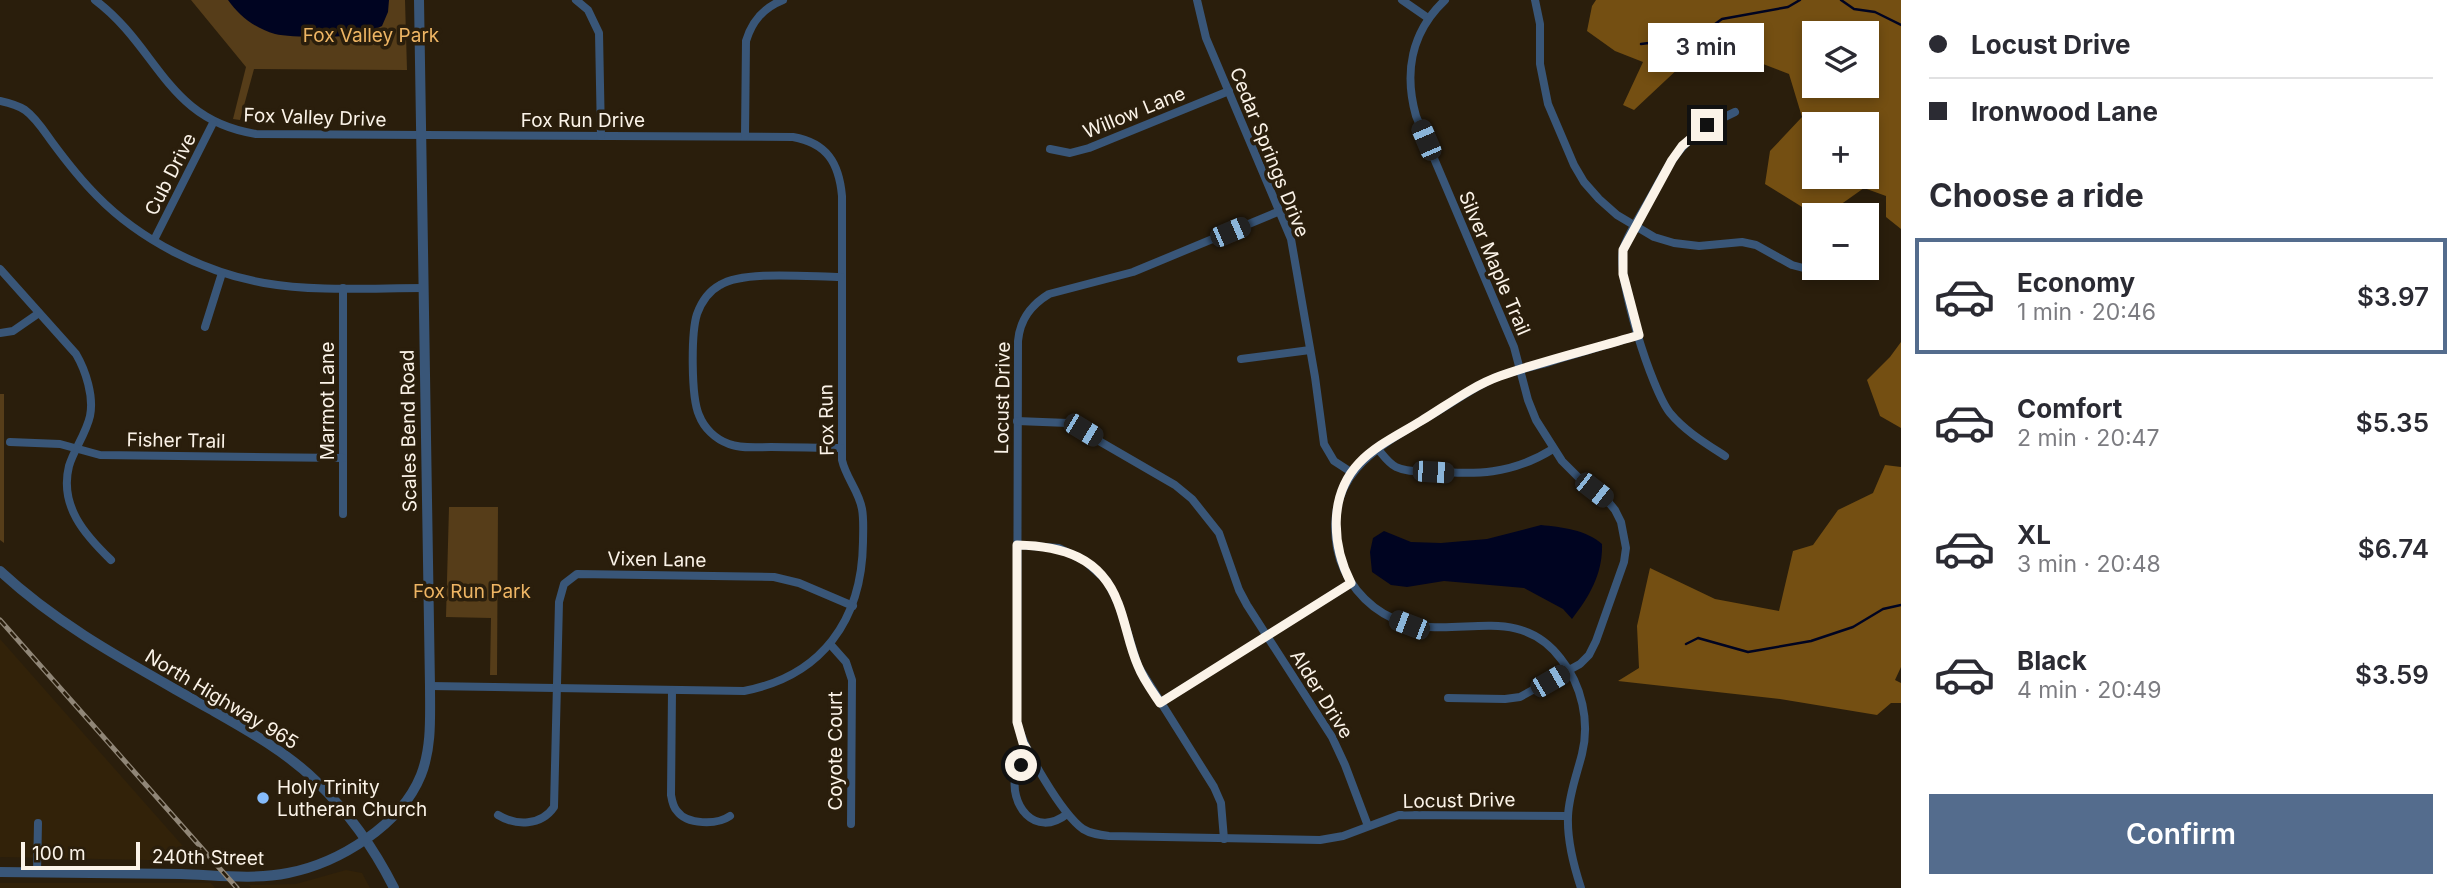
<!DOCTYPE html>
<html lang="en">
<head>
<meta charset="utf-8">
<style>
	body { margin:0; font-family:Inter,sans-serif; background:#f7f7f7; color:#2b2b33; height:100vh; display:flex; flex-direction:column; font-size:26px; white-space:nowrap }
	* { box-sizing:border-box; margin:0 }
	p { font-size:23px; color:#7c7c81 }
	.icon { flex:none; width:38px; height:38px; fill:none; stroke:currentColor; stroke-width:2; stroke-linecap:round; stroke-linejoin:round }
	.map { position:relative; flex:1; overflow:hidden }
	.drawer { display:flex; flex-direction:column; background:#fff; width:560px }
	.drawer>* { flex:none }
	.banner { display:grid; align-content:center; height:154px; padding:0 28px; background:#fff }
	.buttons { position:absolute; left:1802px; top:21px; display:grid; gap:14px }
	.buttons a { display:grid; place-items:center; width:77px; height:77px; border-radius:0px; background:#fff; box-shadow:0 4px 10px #0003; font-size:35px }
	.scale { position:absolute; left:21px; bottom:18px; width:119px; box-sizing:border-box; padding-left:7px; border:4px solid #fbf3e8; border-top:0; font-size:19px; line-height:24px; white-space:nowrap; color:#fbf3e8; -webkit-text-stroke:5px #2a1e0c; paint-order:stroke }
	.end { position:absolute; width:32px; height:32px; margin:-16px; border:9px solid #fbf3e8; background:#111; box-shadow:0 0 0 4px #111 }
	.from { border-radius:50% }
	.bubble { position:absolute; height:49px; border-radius:0px; background:#fff; box-shadow:0 4px 10px #0003; font-size:23px; font-weight:600; line-height:49px; text-align:center }
	.car { position:absolute; width:21px; height:42px; margin:-21px -10px; border-radius:9px; box-shadow:0 0 5px 2px #0007; background:linear-gradient(#222 24%,#8ab4d8 0 40%,#222 0 76%,#8ab4d8 0 86%,#222 0) }
	.banner b { display:flex; align-items:center; gap:24px; height:66px; font-size:26px }
	.banner b+b { border-top:2px solid #e1e1e2 }
	.banner i { width:18px; height:18px; background:#2b2b33 }
	ul { padding:0; list-style:none }
	li { display:flex; align-items:center; gap:21px; height:116px; margin:0 14px 10px; padding:0 14px; border:4px solid transparent; border-radius:0px }
	li div { flex:1 }
	li b { display:block; font-size:26px }
	li em { font-style:normal; font-weight:600 }
	li.selected { border-color:#546c8d }
	li>.icon { width:63px; height:63px; stroke-width:1.5 }
	h2 { padding:0 28px; font-size:32px; line-height:84px }
	.primary-button { display:flex; gap:14px; margin-top:auto; padding:14px 28px }
	.primary-button a { flex:1; height:80px; border-radius:0px; background:#546c8d; color:#fff; font-size:28px; font-weight:600; line-height:80px; text-align:center }
	main { display:flex; flex:1; min-height:0 }
	.map>svg:first-child { display:block }
</style>
</head>
<body>
<main>
<div class="map">
<svg width="1901" height="888" viewBox="0 0 1901 888">
	<rect width="100%" height="100%" fill="#2a1e0c"/>
	<g fill="#322209">
		<polygon points="0,639 196,861 0,857"/>
		<polygon points="346,870 362,873 370,888 251,888 249,885 296,884"/>
		<polygon points="0,883 211,883 215,888 0,888"/>
	</g>
	<g fill="#563d19">
		<polygon points="191,0 405,0 407,70 254,69 240,120 233,119 246,67"/>
		<polygon points="0,394 4,394 4,543 0,540"/>
		<polygon points="449,507 498,507 497,675 490,675 491,618 446,617"/>
	</g>
	<g fill="#744f12" fill-rule="evenodd">
		<path d="M1596,0H1901V229L1886,217V196L1864,188L1840,205L1807,210L1765,184L1770,151L1802,117L1789,74L1724,49L1682,65L1634,110L1623,105L1643,62L1615,51L1587,31L1592,6ZM1815,33H1867V86H1815ZM1815,124H1867V177H1815Z"/>
		<polygon points="1901,342 1901,428 1880,416 1867,380 1890,357"/>
		<polygon points="1885,465 1901,467 1901,667 1895,680 1901,683 1901,703 1891,703 1877,715 1780,699 1618,681 1639,668 1637,626 1650,568 1715,599 1779,611 1793,551 1813,545 1838,510 1873,493"/>
	</g>
	<g fill="#000421">
		<path d="M228,0H389L388,12L382,26C377,28 372,31 367,33C350,38 293,38 275,34C256,29 239,16 228,0Z"/>
		<path d="M1541,525C1561,527 1587,530 1602,544C1603,573 1590,596 1572,619L1563,609L1524,588L1444,581L1407,587L1391,585L1372,572L1370,552L1373,538L1384,531L1411,542L1441,543L1487,539Z"/>
	</g>
	<g fill="none" stroke-linecap="round" stroke-linejoin="round">
		<g stroke="#000421" stroke-width="2.5">
			<polyline points="1841,0 1854,9 1875,12 1901,25"/>
			<polyline points="1641,44 1697,37 1722,19 1788,7 1800,0"/>
			<polyline points="1686,644 1698,638 1748,652 1811,641 1853,627 1883,609 1901,605"/>
		</g>
		<g stroke="#395678" stroke-width="8">
			<path d="M95,0C159,48 166,120 256,134L793,137C827,143 839,163 842,196V460C846,478 859,491 862,509C864,520 863,531 863,542C862,620 822,676 744,691L430,686"/>
			<polyline points="576,0 588,10 599,33 601,136"/>
			<polyline points="1197,0 1206,38 1291,239 1315,377 1324,444 1334,461 1351,472"/>
			<polyline points="1402,0 1428,18"/>
			<path d="M1445,0C1411,32 1404,73 1416,116L1514,347L1528,400L1536,420L1562,461L1582,481L1606,499L1615,510L1621,522L1626,548L1624,562L1596,641L1589,655L1580,664L1520,697L1505,699L1448,698"/>
			<polyline points="1535,0 1540,24 1540,64 1548,104 1574,165 1584,182 1599,199 1617,215 1654,237 1674,243 1699,246 1742,242 1756,245 1792,265 1811,270 1852,269"/>
			<path d="M0,101C9,103 17,105 25,110C36,118 44,131 52,142C66,161 80,179 97,196C140,240 203,272 264,283C316,292 371,288 424,288"/>
			<path d="M745,136L746,41C752,21 763,8 783,0"/>
			<polyline points="1050,149 1070,153 1089,148 1229,91"/>
			<path d="M1280,211L1133,272L1049,294C1031,305 1020,319 1018,341L1017,722C1023,748 1062,814 1083,829C1091,834 1100,835 1109,836L1320,840L1343,836L1399,815L1568,816"/>
			<polyline points="154,240 213,123"/>
			<path d="M0,269L76,354C86,371 94,397 90,416C86,434 74,449 69,466C59,506 85,535 111,560"/>
			<polyline points="343,288 343,514"/>
			<polyline points="205,327 222,273"/>
			<polyline points="0,333 13,331 39,313"/>
			<polyline points="1241,359 1310,350"/>
			<polyline points="1017,421 1068,423 1175,485 1192,499 1219,533 1239,590 1247,605 1332,737 1345,765 1368,826"/>
			<polyline points="10,442 60,444 100,455 343,458"/>
			<path d="M841,448C818,448 795,447 771,447C758,447 742,449 729,444C715,439 704,428 699,415C691,397 691,333 697,314C701,303 709,291 720,285C744,270 811,277 841,277"/>
			<path d="M1377,448C1383,455 1388,463 1396,467C1406,472 1418,471 1428,471C1476,475 1511,475 1553,449"/>
			<path d="M1725,456C1705,443 1685,431 1670,413C1652,391 1616,277 1623,250C1627,235 1638,220 1645,207C1674,156 1679,138 1735,112"/>
			<polyline points="1017,545 1059,548 1085,561 1107,581 1119,605 1138,666 1214,787 1221,803 1224,839"/>
			<polyline points="830,644 846,662 852,680 851,824"/>
			<path d="M672,691L671,795C672,801 673,807 677,811C687,825 717,825 730,816"/>
			<polyline points="1160,703 1351,583"/>
			<path d="M1032,758L1016,772C1008,805 1035,839 1067,814"/>
			<path d="M498,815C516,826 541,826 554,807L559,602L564,584L577,574L774,577L799,583L853,606"/>
			<polyline points="37,873 38,823"/>
			<path d="M1581,888C1573,864 1567,841 1568,816C1569,794 1577,774 1582,754C1590,722 1582,685 1561,659C1516,599 1452,644 1394,619C1365,606 1343,579 1337,548C1324,473 1379,446 1433,414C1454,402 1475,386 1497,377C1512,371 1528,368 1543,364C1575,354 1607,345 1639,335"/>
		</g>
		<g stroke="#395678" stroke-width="10">
			<path d="M0,571C62,629 137,667 210,709C247,730 285,751 316,781C348,812 374,848 394,888"/>
			<path d="M0,872C60,873 121,873 181,874C216,875 254,880 288,873C339,863 401,825 421,775C432,747 430,716 430,686L419,0"/>
		</g>
		<g stroke="#908677" stroke-width="5">
			<polyline id="rail" points="0,620 237,888"/>
		</g>
		<use href="#rail" stroke="#2a1e0c" stroke-width="2.5" stroke-dasharray="8" stroke-linecap="butt"/>
	</g>
	<g fill="none" stroke-linecap="round" stroke-linejoin="round">
		<path stroke="#fbf3e8" stroke-width="9" d="M1021,765L1032,758L1023,743L1017,722V545C1062,546 1101,557 1118,603C1126,623 1129,646 1138,666C1143,679 1152,691 1160,703L1351,583C1332,546 1328,496 1359,463C1376,445 1400,434 1421,421C1446,406 1472,386 1500,376C1545,360 1593,349 1639,335L1623,274V250L1672,160L1682,146L1707,125"/>
	</g>
	<circle fill="#85bbfb" stroke="#2a1e0c" stroke-width="2.5" cx="263" cy="798" r="7"/>
	<g text-anchor="middle" stroke-width="7" stroke-linejoin="round" paint-order="stroke">
		<g font-size="19" fill="#eeb564" stroke="#2a1e0c">
			<text x="371" y="42">Fox Valley Park</text>
			<text x="472" y="598">Fox Run Park</text>
		</g>
		<g font-size="19" fill="#fbf3e8" stroke="#2a1e0c">
			<text transform="translate(1134 112) rotate(-22)" y="7">Willow Lane</text>
			<text transform="translate(315 117) rotate(2)" y="7">Fox Valley Drive</text>
			<text x="583" y="127">Fox Run Drive</text>
			<text transform="translate(1270 152) rotate(68)" y="7">Cedar Springs Drive</text>
			<text transform="translate(170 174) rotate(-63)" y="7">Cub Drive</text>
			<text transform="translate(1495 263) rotate(67)" y="7">Silver Maple Trail</text>
			<text transform="translate(1002 398) rotate(-89)" y="7">Locust Drive</text>
			<text transform="translate(327 401) rotate(-90)" y="7">Marmot Lane</text>
			<text transform="translate(826 420) rotate(-91)" y="7">Fox Run</text>
			<text transform="translate(408 431) rotate(-91)" y="7">Scales Bend Road</text>
			<text transform="translate(176 440) rotate(1)" y="7">Fisher Trail</text>
			<text transform="translate(657 559) rotate(1)" y="7">Vixen Lane</text>
			<text transform="translate(1322 694) rotate(58)" y="7">Alder Drive</text>
			<text transform="translate(222 699) rotate(31)" y="7">North Highway 965</text>
			<text transform="translate(835 751) rotate(-90)" y="7">Coyote Court</text>
			<text transform="translate(1459 800) rotate(-1)" y="7">Locust Drive</text>
			<text transform="translate(208 857) rotate(1)" y="7">240th Street</text>
		</g>
		<g font-size="19" fill="#fbf3e8" stroke="#2a1e0c" text-anchor="start">
			<text x="277" y="794">Holy Trinity<tspan x="277" dy="22">Lutheran Church</tspan></text>
		</g>
	</g>
</svg>
<div class="buttons">
<a><svg class="icon" aria-label="layers" viewBox="0 0 24 24"><path d="M12 4l9 5-9 5-9-5zM3 14l9 5 9-5"/></svg></a>
<a>+</a>
<a>−</a>
</div>
<div class="scale">100 m</div>
<i class="end from" style="left:1021px;top:765px"></i>
<i class="end" style="left:1707px;top:125px"></i>
<div class="bubble" style="left:1648px;top:23px;width:116px">3 min</div>
<i class="car" style="left:1426px;top:140px;rotate:337deg"></i>
<i class="car" style="left:1230px;top:232px;rotate:67deg"></i>
<i class="car" style="left:1083px;top:430px;rotate:121deg"></i>
<i class="car" style="left:1433px;top:472px;rotate:94deg"></i>
<i class="car" style="left:1594px;top:490px;rotate:128deg"></i>
<i class="car" style="left:1409px;top:625px;rotate:291deg"></i>
<i class="car" style="left:1550px;top:681px;rotate:60deg"></i>
</div>
<section class="drawer">
<div class="banner">
<b><i class="from"></i>Locust Drive</b>
<b><i></i>Ironwood Lane</b>
</div>
<h2>Choose a ride</h2>
<ul>
<li class="selected"><svg class="icon" aria-label="car" viewBox="0 0 24 24"><path d="M5 17H2v-5l4-1 3-4h7l3 4 3 1v5h-3M9 17h6M6 11h13"/><circle cx="7" cy="17" r="2"/><circle cx="17" cy="17" r="2"/></svg><div><b>Economy</b><p>1 min · 20:46</p></div><em>$3.97</em></li>
<li><svg class="icon" aria-label="car" viewBox="0 0 24 24"><path d="M5 17H2v-5l4-1 3-4h7l3 4 3 1v5h-3M9 17h6M6 11h13"/><circle cx="7" cy="17" r="2"/><circle cx="17" cy="17" r="2"/></svg><div><b>Comfort</b><p>2 min · 20:47</p></div><em>$5.35</em></li>
<li><svg class="icon" aria-label="car" viewBox="0 0 24 24"><path d="M5 17H2v-5l4-1 3-4h7l3 4 3 1v5h-3M9 17h6M6 11h13"/><circle cx="7" cy="17" r="2"/><circle cx="17" cy="17" r="2"/></svg><div><b>XL</b><p>3 min · 20:48</p></div><em>$6.74</em></li>
<li><svg class="icon" aria-label="car" viewBox="0 0 24 24"><path d="M5 17H2v-5l4-1 3-4h7l3 4 3 1v5h-3M9 17h6M6 11h13"/><circle cx="7" cy="17" r="2"/><circle cx="17" cy="17" r="2"/></svg><div><b>Black</b><p>4 min · 20:49</p></div><em>$3.59</em></li>
</ul>
<div class="primary-button"><a>Confirm</a></div>
</section>
</main>
</body>
</html>
